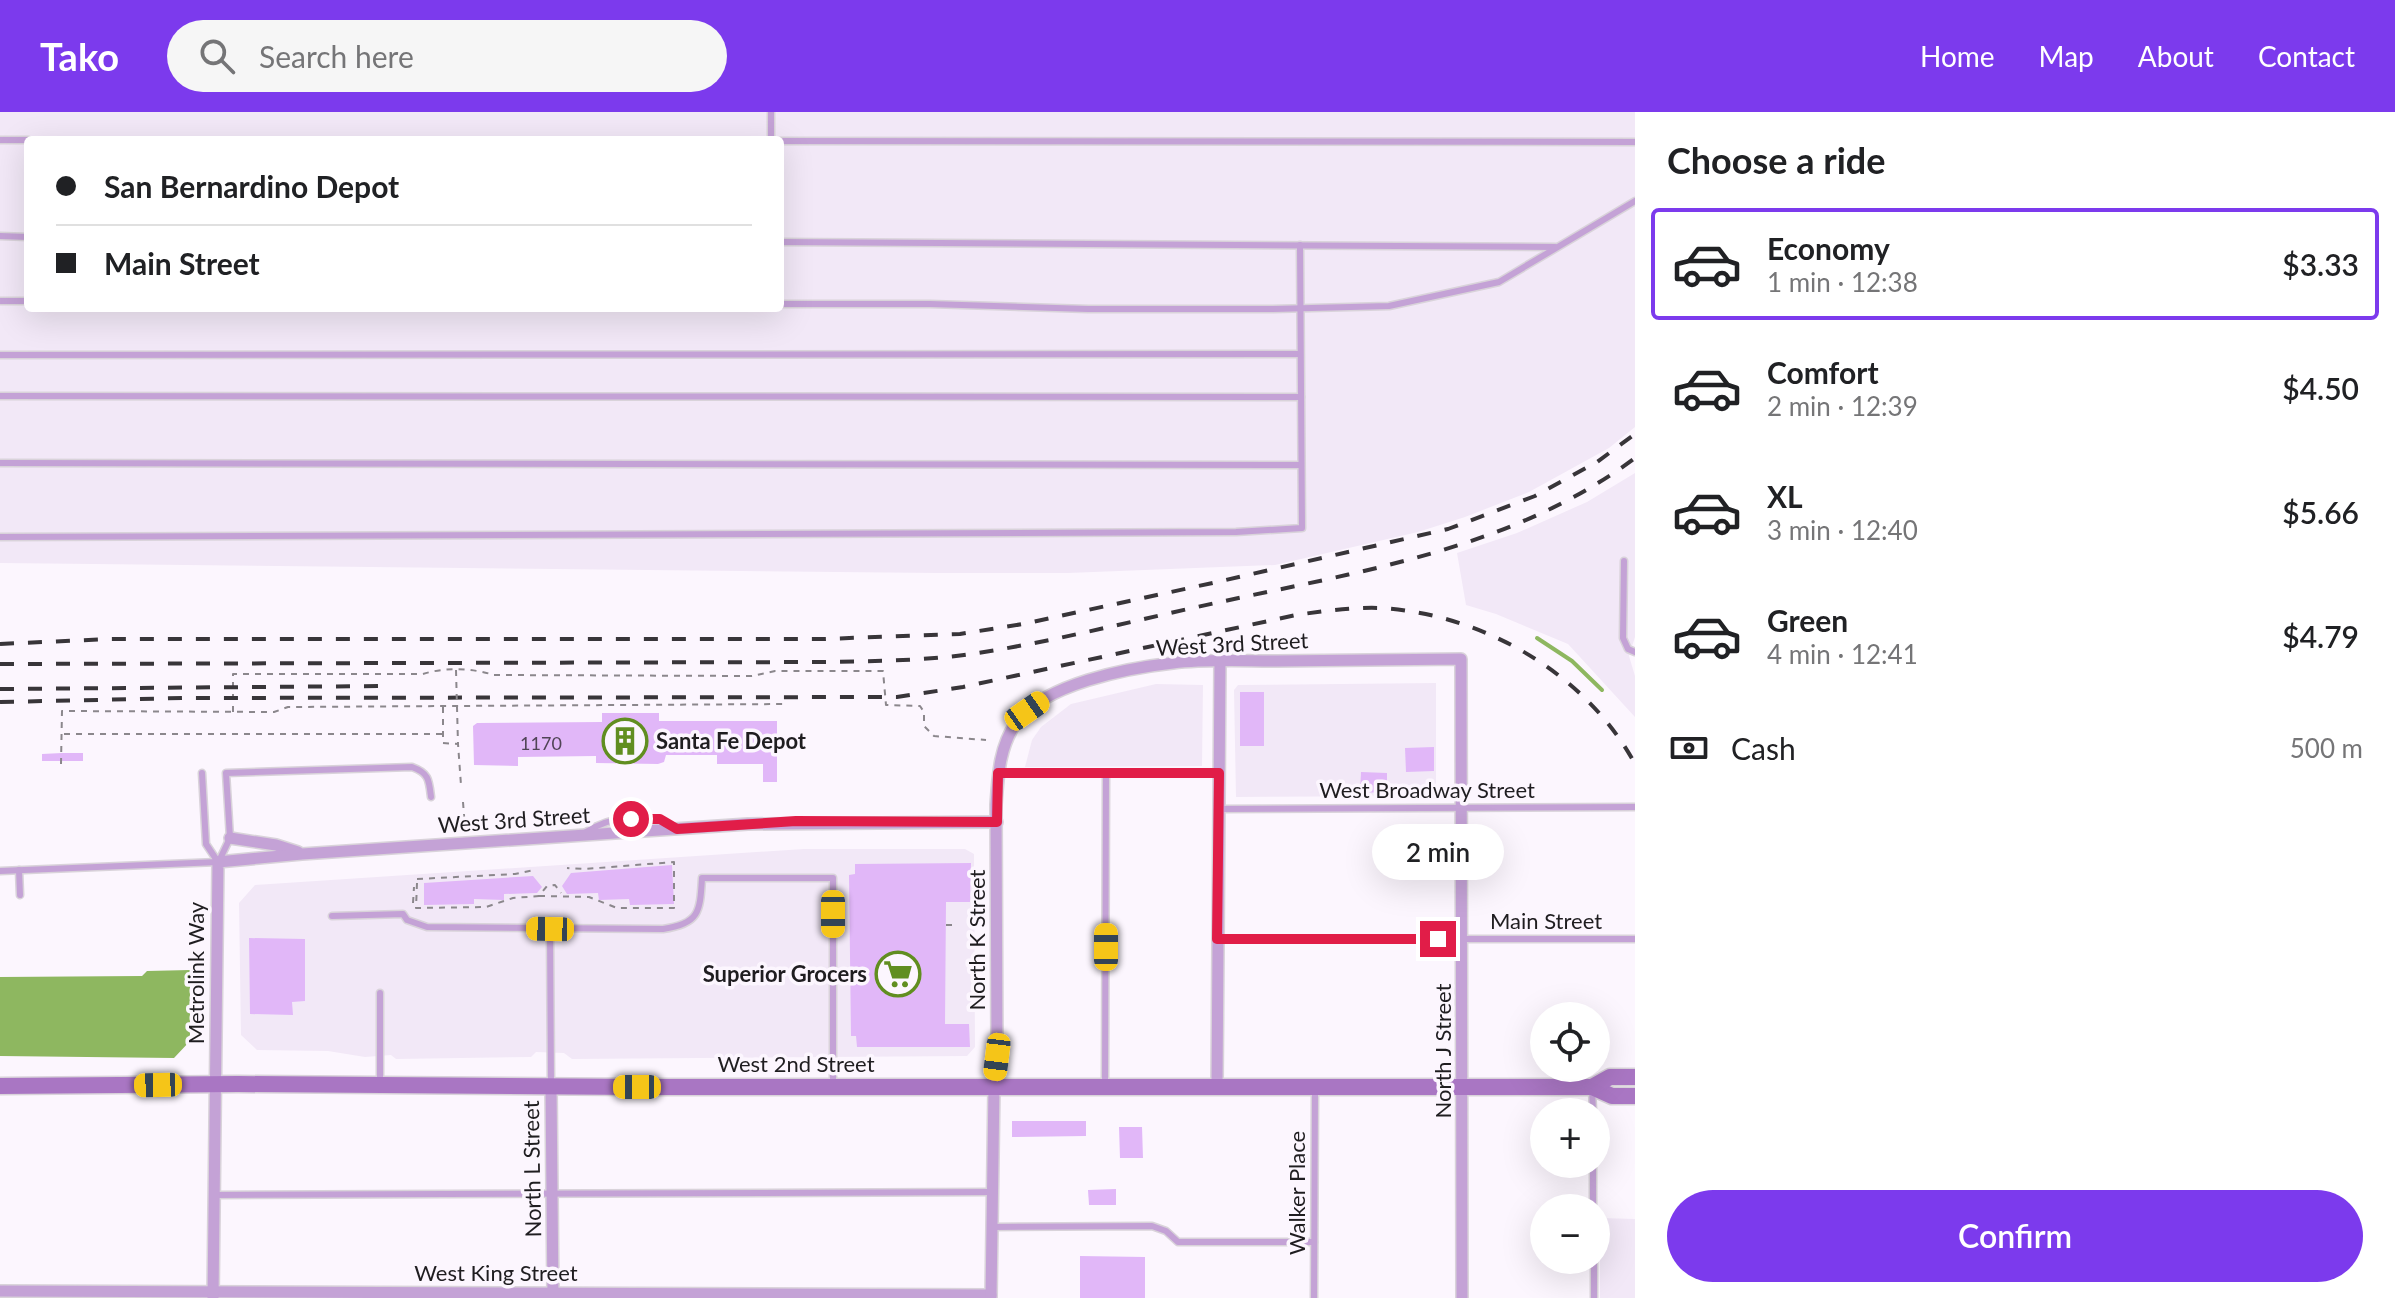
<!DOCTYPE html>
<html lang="en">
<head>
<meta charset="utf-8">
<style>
	body { margin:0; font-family:Lato,sans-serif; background:#f6f6f6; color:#202124; height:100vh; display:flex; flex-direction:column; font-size:30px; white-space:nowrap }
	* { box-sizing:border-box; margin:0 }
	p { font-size:26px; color:#757577 }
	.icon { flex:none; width:44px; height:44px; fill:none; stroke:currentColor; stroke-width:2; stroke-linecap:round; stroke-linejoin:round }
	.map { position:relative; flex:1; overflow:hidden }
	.details { display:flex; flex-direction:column; background:#fff; width:760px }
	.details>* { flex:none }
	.guide { position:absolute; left:24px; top:24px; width:760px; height:176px; border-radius:8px; box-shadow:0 8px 32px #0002; display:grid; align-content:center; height:176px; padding:0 32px; background:#fff }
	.fabs { position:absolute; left:1530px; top:890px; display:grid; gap:16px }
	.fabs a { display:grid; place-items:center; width:80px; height:80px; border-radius:50%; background:#fff; box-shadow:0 8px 32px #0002; font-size:40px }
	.end { position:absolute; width:36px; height:36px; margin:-18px; border:10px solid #e11d48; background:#fff; box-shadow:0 0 0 4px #fff }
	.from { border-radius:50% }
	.bubble { position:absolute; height:56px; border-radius:28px; background:#fff; box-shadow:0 8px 32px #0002; font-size:26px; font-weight:600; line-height:56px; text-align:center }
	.car { position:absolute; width:24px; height:48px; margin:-24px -12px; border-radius:10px; box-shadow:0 0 6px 2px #0007; background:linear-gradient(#f5c518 24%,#345 0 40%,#f5c518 0 76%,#345 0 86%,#f5c518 0) }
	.guide b { display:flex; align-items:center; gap:28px; height:76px; font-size:30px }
	.guide b+b { border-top:2px solid #e0e0e0 }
	.guide i { width:20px; height:20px; background:#202124 }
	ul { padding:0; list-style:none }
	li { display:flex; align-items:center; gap:24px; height:112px; margin:0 16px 12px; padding:0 16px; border:4px solid transparent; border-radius:8px }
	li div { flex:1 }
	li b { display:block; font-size:30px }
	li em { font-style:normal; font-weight:600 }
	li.on { border-color:#7c3aed }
	li>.icon { width:72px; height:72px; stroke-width:1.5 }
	h2 { padding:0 32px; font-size:36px; line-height:96px }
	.pay { display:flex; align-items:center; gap:20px; height:88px; padding:0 32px; font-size:30px }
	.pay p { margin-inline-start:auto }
	.primary-button { display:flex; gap:16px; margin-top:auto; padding:16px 32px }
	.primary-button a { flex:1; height:92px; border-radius:48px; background:#7c3aed; color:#fff; font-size:32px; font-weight:600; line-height:92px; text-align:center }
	header { display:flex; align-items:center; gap:48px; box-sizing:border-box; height:112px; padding:0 40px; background:#7c3aed; color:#fff }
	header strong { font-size:38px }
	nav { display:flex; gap:44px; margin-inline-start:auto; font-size:28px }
	.search { width:560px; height:72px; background:#f6f6f6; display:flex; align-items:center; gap:20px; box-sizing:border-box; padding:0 28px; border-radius:44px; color:#757577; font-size:30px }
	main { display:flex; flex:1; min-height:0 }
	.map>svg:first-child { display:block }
</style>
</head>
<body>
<header>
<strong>Tako</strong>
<div class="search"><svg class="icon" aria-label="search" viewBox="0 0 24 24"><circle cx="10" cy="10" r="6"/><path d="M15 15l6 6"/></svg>Search here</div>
<nav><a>Home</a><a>Map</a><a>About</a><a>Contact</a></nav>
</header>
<main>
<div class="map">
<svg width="1635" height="1186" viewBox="0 0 1635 1186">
	<rect width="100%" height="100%" fill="#fcf6fe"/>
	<g fill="#f2e8f7" fill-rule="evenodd">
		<path d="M0,0H1635V315L1609,336L1529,380L1465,405L1418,420L1275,453L1068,461H937L0,451ZM28,28H780V196H28Z"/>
		<polygon points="1635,361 1635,525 1629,544 1635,564 1635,605 1568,532 1496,502 1466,493 1457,441 1517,421 1587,390"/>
		<polygon points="1436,571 1436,684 1236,685 1234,578 1238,573"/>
		<polygon points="1156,572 1203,573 1202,654 1025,655 1032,628 1041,615 1071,592"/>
		<polygon points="804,737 965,737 974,742 975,935 967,944 572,947 564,941 536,940 531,945 396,947 391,943 365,945 328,939 257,938 241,923 239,791 255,773"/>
		<polygon points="1600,1106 1635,1107 1635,1186 1600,1186"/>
	</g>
	<polygon fill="#8eb760" points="190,858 190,929 174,946 0,944 0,865 142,864 147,859"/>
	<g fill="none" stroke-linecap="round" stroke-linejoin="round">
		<polyline stroke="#8eb760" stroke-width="4" points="1537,526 1572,549 1602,578"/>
	</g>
	<g fill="#e1b7f8">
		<rect x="1240" y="580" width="24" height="54"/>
		<polygon points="602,601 659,601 659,609 777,609 777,670 763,670 763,652 717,652 717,643 666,643 664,650 658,652 596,651 596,644 518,645 518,654 474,653 473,614 477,611 602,610"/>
		<polygon points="1434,635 1434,659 1406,660 1405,636"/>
		<polygon points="62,641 83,641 83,649 42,649 42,642"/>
		<polygon points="1361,660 1387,661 1387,681 1360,680"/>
		<polygon points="971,751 970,790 946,790 945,912 969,912 970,935 857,935 856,924 851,924 849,763 855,762 855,752"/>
		<polygon points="672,753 674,792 630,793 629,787 599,788 598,781 567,782 562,774 571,761"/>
		<polygon points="533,764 542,775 537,781 504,782 504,788 474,787 474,792 424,793 424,771"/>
		<polygon points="249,826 305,827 305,889 292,890 293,903 250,902"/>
		<polygon points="1012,1009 1086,1009 1086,1024 1012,1025"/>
		<polygon points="1119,1015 1142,1015 1143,1046 1120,1046"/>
		<polygon points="1116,1077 1116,1093 1089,1093 1088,1078"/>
		<polygon points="1080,1144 1145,1145 1145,1186 1080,1186"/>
	</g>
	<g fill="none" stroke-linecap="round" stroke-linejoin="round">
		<g stroke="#d9d3da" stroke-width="9">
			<g id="lane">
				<polyline points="0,28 28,28"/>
				<polyline points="771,28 771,0"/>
				<polyline points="780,29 1635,30"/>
				<polyline points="0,124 28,125"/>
				<polyline points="780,130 1555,135"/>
				<polyline points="0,189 28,189"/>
				<polyline points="780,192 930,192 1088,197 1273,197 1389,194 1499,170 1635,89"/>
				<polyline points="0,243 1300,242"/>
				<polyline points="0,284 1301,285"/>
				<polyline points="0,351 1301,353"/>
				<polyline points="0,425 1236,420 1302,416 1300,133"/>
				<polyline points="1624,449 1623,526 1628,537 1635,540"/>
				<polyline points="202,661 206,732 218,750"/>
				<polyline points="998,661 1218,661"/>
				<polyline points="1218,697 1635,695"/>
				<path d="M586,720C611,704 647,700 673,715"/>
				<path d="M219,749L230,726L226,661L412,655C429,661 429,668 431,685"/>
				<polyline points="19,758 20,783"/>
				<polyline points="0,759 218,750"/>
				<path d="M332,804L403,802L407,808L427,815L663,817C700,812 700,799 702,766H833V974"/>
				<polyline points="550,817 551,973"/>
				<polyline points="1217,827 1635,827"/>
				<polyline points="380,973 380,881"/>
				<polyline points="1105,974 1106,661"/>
				<polyline points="1592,976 1593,1000"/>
				<polyline points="1593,1052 1593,1096"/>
				<polyline points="214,1083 992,1080"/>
				<polyline points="992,1115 1152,1114 1166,1119 1178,1130 1314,1130"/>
				<polyline points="1594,1148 1594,1186"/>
				<polyline points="1314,1186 1315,978"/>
			</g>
		</g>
		<g stroke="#d9d3da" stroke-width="14">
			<g id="street">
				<polyline points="230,726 276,733 298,740"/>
				<polyline points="551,975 553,1185"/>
				<polyline points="1217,975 1220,549"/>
				<polyline points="0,1179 991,1183"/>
				<polyline points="213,1186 218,750 302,742 748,712 997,710"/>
				<path d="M991,1186L994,974L997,945L996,693C998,665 999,635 1016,611C1043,572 1128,556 1173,551C1207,547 1243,549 1277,549C1338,548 1400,548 1461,547L1462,1186"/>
			</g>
		</g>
		<g stroke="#d9d3da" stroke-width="19">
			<g id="secondary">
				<polyline points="0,974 238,972 637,975 1592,975 1612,984 1635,984"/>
				<polyline points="1592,975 1610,965 1635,965"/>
			</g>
		</g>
		<g stroke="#8b878c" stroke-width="2" stroke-dasharray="6 6" stroke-linecap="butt">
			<polyline points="443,595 443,631 458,632 461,673"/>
			<path d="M233,600V562H423C445,555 472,556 494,563L752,564L775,559H883L886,593L920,594L924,600V614L934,624L986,628"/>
			<polyline points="64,622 443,622"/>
			<polyline points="61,652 62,599 274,600 288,595 785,592"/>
			<polyline points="463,690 465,716"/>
			<polyline points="417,767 515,762 534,758"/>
			<polyline points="417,771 416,796 486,795 513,786 539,784 547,774 555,773 561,781"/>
			<polyline points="539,784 589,785 617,796 674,796 674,750 585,757 567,756"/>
			<polyline points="413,791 414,775"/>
			<polyline points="946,813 957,813"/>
		</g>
		<use href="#lane" stroke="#c4a2d6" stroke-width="6"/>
		<use href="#street" stroke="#c4a2d6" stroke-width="11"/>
		<use href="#secondary" stroke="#a976c3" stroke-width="16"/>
		<g stroke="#383539" stroke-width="4" stroke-dasharray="14 14" stroke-linecap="butt">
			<polyline points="0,532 110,527 823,527 960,522 1023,512 1217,470 1448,417 1535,384 1597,350 1635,322"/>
			<path d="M0,552L824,550C871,549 918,549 964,543C1050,531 1135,508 1220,490C1363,459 1514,436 1635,346"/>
			<polyline points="0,577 386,574"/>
			<path d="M0,590L185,586L897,585L963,575L1296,503C1324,499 1352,495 1381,496C1482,502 1586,561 1635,652"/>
		</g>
		<polyline stroke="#8b878c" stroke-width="2" stroke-dasharray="6 6" stroke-linecap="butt" points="456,558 458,632"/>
	</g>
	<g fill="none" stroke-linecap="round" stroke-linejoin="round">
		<polyline stroke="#e11d48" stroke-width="10" points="631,707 660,707 677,717 796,709 997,710 998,661 1219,661 1217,827 1438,827"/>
	</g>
	<defs>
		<g id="building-ring" transform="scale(2.3)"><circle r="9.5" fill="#fcf6fe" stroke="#618e20" stroke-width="1.5"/><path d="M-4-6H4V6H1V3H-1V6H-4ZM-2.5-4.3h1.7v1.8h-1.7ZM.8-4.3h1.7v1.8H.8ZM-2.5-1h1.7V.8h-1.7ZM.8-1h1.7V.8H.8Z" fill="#618e20"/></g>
		<g id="supermarket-ring" transform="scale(2.3)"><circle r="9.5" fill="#fcf6fe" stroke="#618e20" stroke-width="1.5"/><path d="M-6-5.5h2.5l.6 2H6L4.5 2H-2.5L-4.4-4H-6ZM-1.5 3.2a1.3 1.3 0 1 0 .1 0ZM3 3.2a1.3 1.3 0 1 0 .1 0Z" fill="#618e20"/></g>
	</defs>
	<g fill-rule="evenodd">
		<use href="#building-ring" x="625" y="629"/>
		<use href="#supermarket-ring" x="898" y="862"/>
	</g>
	<g text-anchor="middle" stroke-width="7" stroke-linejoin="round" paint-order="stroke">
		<g font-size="18" fill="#504456">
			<text x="541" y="638">1170</text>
		</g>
		<g font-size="22" fill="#1f1d20" stroke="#fcf6fe">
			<text transform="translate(1232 532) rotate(-3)" y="8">West 3rd Street</text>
			<text x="1427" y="686">West Broadway Street</text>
			<text transform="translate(514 708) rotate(-4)" y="8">West 3rd Street</text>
			<text x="1546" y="817">Main Street</text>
			<text transform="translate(977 828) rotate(-90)" y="8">North K Street</text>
			<text transform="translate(196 861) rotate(-90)" y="8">Metrolink Way</text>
			<text transform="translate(1443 939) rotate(-90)" y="8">North J Street</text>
			<text x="796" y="960">West 2nd Street</text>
			<text transform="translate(532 1057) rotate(-91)" y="8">North L Street</text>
			<text transform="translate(1297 1081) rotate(-90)" y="8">Walker Place</text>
			<text x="496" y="1169">West King Street</text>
		</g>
		<g font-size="22" font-weight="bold" fill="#1f1d20" stroke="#fcf6fe" text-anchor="start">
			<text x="656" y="637">Santa Fe Depot</text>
			<text x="867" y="870" text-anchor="end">Superior Grocers</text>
		</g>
	</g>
</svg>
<div class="fabs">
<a><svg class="icon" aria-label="locate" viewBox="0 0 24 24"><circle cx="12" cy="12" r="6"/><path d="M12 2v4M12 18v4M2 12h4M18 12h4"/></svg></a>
<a>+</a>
<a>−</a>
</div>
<i class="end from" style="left:631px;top:707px"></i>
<i class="end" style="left:1438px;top:827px"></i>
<div class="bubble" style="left:1372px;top:712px;width:132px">2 min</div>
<i class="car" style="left:1027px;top:599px;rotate:55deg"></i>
<i class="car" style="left:833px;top:802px;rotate:180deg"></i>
<i class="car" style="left:550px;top:817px;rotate:271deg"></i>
<i class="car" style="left:1106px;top:835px;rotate:0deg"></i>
<i class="car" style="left:997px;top:945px;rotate:187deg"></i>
<i class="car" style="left:158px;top:973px;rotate:269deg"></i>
<i class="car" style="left:637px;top:975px;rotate:270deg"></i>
<div class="guide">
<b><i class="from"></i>San Bernardino Depot</b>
<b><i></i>Main Street</b>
</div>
</div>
<section class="details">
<h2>Choose a ride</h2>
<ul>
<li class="on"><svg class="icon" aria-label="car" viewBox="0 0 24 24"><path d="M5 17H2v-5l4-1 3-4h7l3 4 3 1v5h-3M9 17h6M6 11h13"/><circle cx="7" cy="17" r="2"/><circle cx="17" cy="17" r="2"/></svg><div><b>Economy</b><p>1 min · 12:38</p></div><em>$3.33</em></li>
<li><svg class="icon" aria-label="car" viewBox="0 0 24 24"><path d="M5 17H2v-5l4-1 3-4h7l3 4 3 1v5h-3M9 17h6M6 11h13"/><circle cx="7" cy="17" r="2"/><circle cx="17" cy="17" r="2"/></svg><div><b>Comfort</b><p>2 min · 12:39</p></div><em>$4.50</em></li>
<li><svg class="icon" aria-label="car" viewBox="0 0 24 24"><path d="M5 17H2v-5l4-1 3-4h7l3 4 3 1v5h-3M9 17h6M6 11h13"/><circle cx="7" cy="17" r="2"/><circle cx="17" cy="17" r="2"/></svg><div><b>XL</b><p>3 min · 12:40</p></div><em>$5.66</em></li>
<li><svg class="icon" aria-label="car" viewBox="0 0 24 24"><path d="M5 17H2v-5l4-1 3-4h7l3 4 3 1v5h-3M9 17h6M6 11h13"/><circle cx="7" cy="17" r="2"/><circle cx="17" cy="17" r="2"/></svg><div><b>Green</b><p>4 min · 12:41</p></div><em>$4.79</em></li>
</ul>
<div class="pay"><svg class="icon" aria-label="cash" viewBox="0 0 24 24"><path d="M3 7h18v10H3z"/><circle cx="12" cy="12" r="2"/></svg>Cash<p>500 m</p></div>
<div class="primary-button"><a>Confirm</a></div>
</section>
</main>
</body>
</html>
